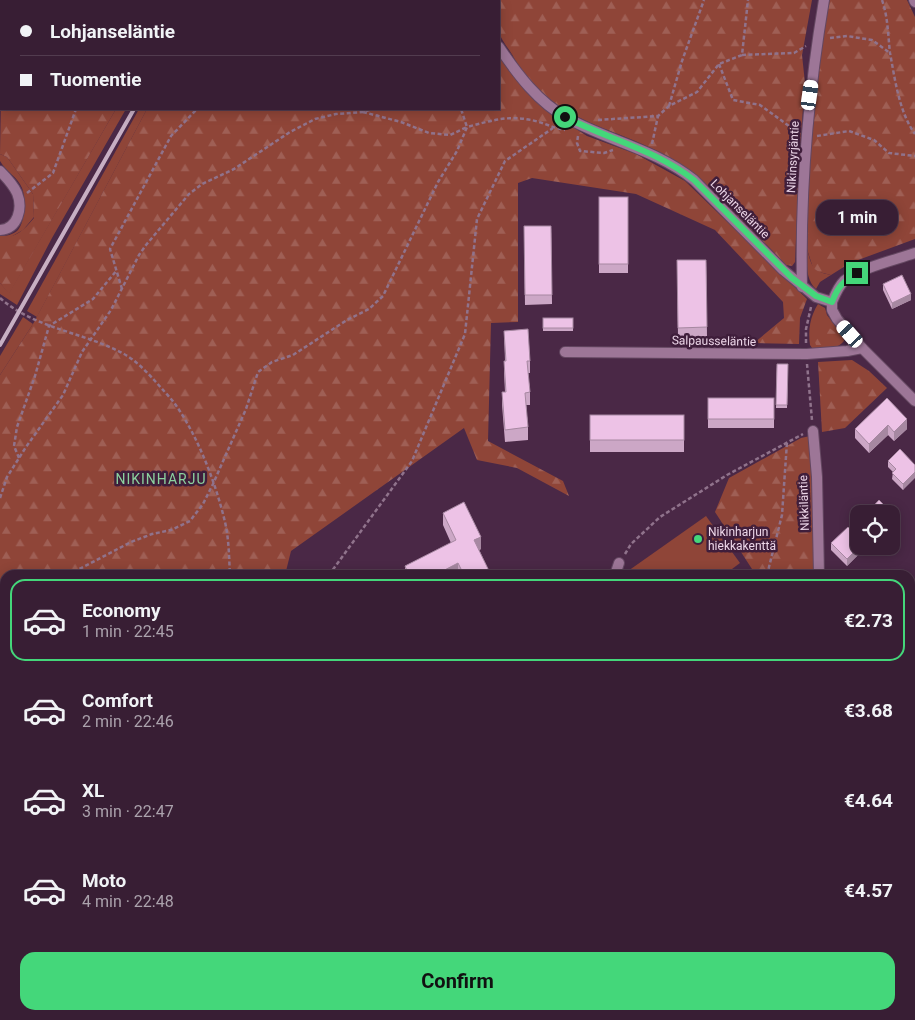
<!DOCTYPE html>
<html lang="en">
<head>
<meta charset="utf-8">
<style>
	body { margin:0; font-family:Roboto,sans-serif; background:#432b40; color:#f1f3f6; height:100vh; display:flex; flex-direction:column; font-size:19px; white-space:nowrap }
	* { box-sizing:border-box; margin:0 }
	p { font-size:16px; color:#aba2ac }
	.icon { flex:none; width:28px; height:28px; fill:none; stroke:currentColor; stroke-width:2; stroke-linecap:round; stroke-linejoin:round }
	.map { position:relative; flex:1; overflow:hidden }
	.sheet { position:absolute; left:0px; top:570px; width:915px; height:450px; display:flex; flex-direction:column; background:#381e34; border-radius:15px 15px 0 0; box-shadow:0 2px 12px #0003,0 0 0 1px #523c4f }
	.sheet>* { flex:none }
	.banner { position:absolute; left:0px; top:0px; width:500px; height:110px; box-shadow:0 2px 12px #0003,0 0 0 1px #523c4f; display:grid; align-content:center; height:110px; padding:0 20px; background:#381e34 }
	.buttons { position:absolute; left:850px; top:505px; display:grid; gap:10px }
	.buttons a { display:grid; place-items:center; width:50px; height:50px; border-radius:10px; background:#381e34; box-shadow:0 2px 12px #0003,0 0 0 1px #523c4f; font-size:25px }
	.end { position:absolute; width:22px; height:22px; margin:-11px; border:6px solid #44d77a; background:#111; box-shadow:0 0 0 2px #111 }
	.from { border-radius:50% }
	.bubble { position:absolute; height:35px; border-radius:15px; background:#381e34; box-shadow:0 2px 12px #0003,0 0 0 1px #523c4f; font-size:16px; font-weight:700; line-height:35px; text-align:center }
	.car { position:absolute; width:15px; height:30px; margin:-15px -8px; border-radius:6px; box-shadow:0 0 4px 1px #0007; background:linear-gradient(#fff 24%,#345 0 40%,#fff 0 76%,#345 0 86%,#fff 0) }
	.banner b { display:flex; align-items:center; gap:18px; height:48px; font-size:19px }
	.banner b+b { border-top:1px solid #523c4f }
	.banner i { width:12px; height:12px; background:#f1f3f6 }
	ul { padding:9px 0 0; list-style:none }
	li { display:flex; align-items:center; gap:15px; height:82px; margin:0 10px 8px; padding:0 10px; border:2px solid transparent; border-radius:15px }
	li div { flex:1 }
	li b { display:block; font-size:19px }
	li em { font-style:normal; font-weight:700 }
	li.on { border-color:#44d77a }
	li>.icon { width:45px; height:45px; stroke-width:1.5 }
	.cta { display:flex; gap:10px; margin-top:auto; padding:10px 20px }
	.cta a { flex:1; height:58px; border-radius:15px; background:#44d77a; color:#111; font-size:20px; font-weight:700; line-height:58px; text-align:center }
	.map>svg:first-child { display:block }
</style>
</head>
<body>
<div class="map">
<svg width="915" height="1020" viewBox="0 0 915 1020">
	<defs>
		<pattern id="forest-firs" width="22" height="20" patternUnits="userSpaceOnUse" patternTransform="scale(1.25)"><rect width="22" height="20" fill="#8f4538"/><path d="M5 1l3.5 6h-7zM16 11l3.5 6h-7z" fill="#9f5f55"/></pattern>
	</defs>
	<rect width="100%" height="100%" fill="#4a2846"/>
	<g fill="#8f4538">
		<polygon points="116,109 126,109 52,238 17,305 0,294 0,283 9,293"/>
		<polygon points="139,109 147,109 37,317 27,311"/>
		<path d="M0,154L7,157L33,194L34,217L23,230L9,238H0V236C6,236 13,235 18,230C25,222 26,198 22,188C18,177 6,172 0,161Z"/>
		<path d="M807,249C812,267 812,271 831,275L820,282L816,289C805,279 807,263 807,249Z"/>
		<path d="M818,304L825,308L827,315L843,336L844,341C835,351 824,349 812,348L810,345C808,329 810,317 818,304Z"/>
		<polygon points="23,317 33,324 0,375 0,356"/>
		<polygon points="706,516 740,563 724,575 631,575 628,571"/>
	</g>
	<g fill="url(#forest-firs)">
		<polygon points="214,0 462,0 463,1 213,1"/>
		<path d="M480,0H812L802,55L805,83L800,146L795,262L792,266L786,265C768,246 749,227 730,209C713,192 697,173 676,161C614,124 556,127 514,58C510,50 501,40 499,32C496,23 499,10 499,1Z"/>
		<polygon points="828,0 907,0 915,17 915,239 850,263 831,275 819,272 813,268 807,249 809,156 812,116"/>
		<polygon points="499,55 518,82 545,109 587,136 636,154 685,181 807,299 800,318 799,344 754,343 784,318 783,302 715,230 636,194 532,178 518,183 518,322 491,323 488,441 563,481 569,496 517,468 477,460 464,428 291,551 285,575 5,575 5,998 0,1006 0,375 33,324 147,109 499,109"/>
		<path d="M1,97V109H116L9,294L0,283V238C16,238 24,230 34,218L33,194L7,157L0,154Z"/>
		<polygon points="821,326 828,327 836,333 835,341 827,345 816,345 813,336 814,328"/>
		<polygon points="852,360 869,371 887,388 845,428 822,432 818,362"/>
		<polygon points="810,436 813,477 816,575 743,575 752,569 715,512 729,478 801,438"/>
	</g>
	<g fill="none" stroke-linecap="round" stroke-linejoin="round">
		<g stroke="#644761" stroke-width="12">
			<g id="street">
				<polyline points="468,0 469,1"/>
				<polyline points="914,0 915,2"/>
				<polyline points="39,1 39,0"/>
				<path d="M499,47C517,74 538,102 567,118C609,141 657,150 694,180L783,270L816,297L832,302V310L837,319L862,348L915,401"/>
				<polyline points="0,75 1,72"/>
				<path d="M0,171C6,177 13,184 17,193C23,208 18,229 0,230"/>
				<path d="M802,287C800,191 808,95 824,0"/>
				<path d="M832,302C835,295 838,287 844,281C860,268 895,260 915,253"/>
				<polyline points="565,352 807,354 847,351 862,348"/>
				<polyline points="813,431 817,477 819,575"/>
				<polyline points="615,575 619,563"/>
				<polyline points="910,643 915,640"/>
				<polyline points="910,727 915,732"/>
				<polyline points="0,819 5,817"/>
				<polyline points="20,1015 28,1020"/>
				<polyline points="420,1015 423,1020"/>
				<polyline points="449,1020 455,1015"/>
			</g>
		</g>
		<g stroke="#644761" stroke-width="15">
			<g id="secondary">
				<polyline points="910,802 915,798"/>
				<polyline points="602,1020 607,1015"/>
			</g>
		</g>
		<g stroke="#90738c" stroke-width="2.5" stroke-dasharray="4 2.5" stroke-linecap="butt">
			<path d="M882,0C888,17 888,35 890,53C895,79 899,112 915,134"/>
			<polyline points="22,1 23,0"/>
			<polyline points="125,1 125,0"/>
			<polyline points="269,1 270,0"/>
			<polyline points="830,38 847,36 872,40 890,53"/>
			<polyline points="0,39 1,37"/>
			<polyline points="742,55 794,53 806,46"/>
			<polyline points="719,64 733,100 760,105 796,131"/>
			<polyline points="669,106 682,61 704,0"/>
			<polyline points="363,112 401,122 429,133 450,135 467,127 461,109"/>
			<polyline points="598,120 658,116 669,106 697,92 719,64 742,55 748,0"/>
			<polyline points="578,136 577,143 580,151 604,153 613,150"/>
			<polyline points="817,136 849,131 874,140 889,153 915,156"/>
			<polyline points="652,144 658,116"/>
			<polyline points="27,193 53,173 76,109"/>
			<polyline points="122,289 110,249 171,136 197,109"/>
			<path d="M0,298C35,329 84,332 124,354C135,360 146,371 155,381C162,389 169,396 175,404C198,436 216,484 225,522C229,539 229,558 230,575"/>
			<polyline points="806,343 806,329 811,307"/>
			<polyline points="807,364 812,420"/>
			<polyline points="19,458 14,446 17,427 35,376 49,326 93,299 117,270"/>
			<polyline points="0,498 7,477 26,447 63,395 82,352 111,310 139,255 146,245 189,194 202,184 234,169 290,132 315,119 336,114 363,112 372,109"/>
			<polyline points="625,554 631,544 660,517 727,475 803,434"/>
			<path d="M68,575L131,542L152,534L171,530L190,521L203,504L213,484L246,409L258,372L272,362L293,355L347,320L369,309L383,296L438,182L457,151L467,127C490,121 507,115 531,120C542,122 553,128 565,130"/>
			<polyline points="329,575 412,461 465,334 477,219 505,161 553,128"/>
			<polyline points="767,575 782,515 787,442"/>
			<polyline points="0,599 5,615"/>
			<polyline points="5,620 5,660"/>
			<polyline points="0,693 5,701"/>
			<polyline points="0,743 5,745"/>
			<polyline points="0,758 5,749"/>
			<polyline points="910,782 915,777"/>
			<polyline points="0,793 5,785"/>
			<polyline points="0,952 5,944"/>
			<polyline points="253,1020 260,1015"/>
			<polyline points="571,1020 577,1015"/>
		</g>
		<use href="#street" stroke="#9d7697" stroke-width="10"/>
		<use href="#secondary" stroke="#9d7697" stroke-width="12"/>
		<g stroke="#c7afc3" stroke-width="4">
			<polyline points="196,1 197,0"/>
			<polyline points="0,345 134,109"/>
		</g>
	</g>
	<g fill="#cca7c6">
		<rect x="599" y="197" width="29" height="76"/>
		<polygon points="524,226 551,226 552,304 525,305"/>
		<polygon points="677,260 706,260 707,337 678,337"/>
		<polygon points="883,284 911,300 892,309 883,290"/>
		<rect x="543" y="318" width="30" height="13"/>
		<polygon points="504,331 530,361 530,373 528,373 530,392 530,405 526,405 528,427 528,440 505,442 502,405 502,392 505,392 504,373 504,361 505,361"/>
		<polygon points="777,364 788,364 787,408 776,408"/>
		<rect x="708" y="398" width="66" height="30"/>
		<polygon points="887,398 907,429 894,441 888,435 869,453 855,438 855,429"/>
		<rect x="590" y="415" width="94" height="37"/>
		<polygon points="888,461 915,465 903,490 892,479 893,472 888,467"/>
		<polygon points="443,513 481,549 479,550 491,575 405,575 405,566 451,543 443,525"/>
		<polygon points="831,543 864,546 864,549 847,566 831,550"/>
		<polygon points="519,1015 546,1015 546,1017 542,1020 523,1020"/>
		<polygon points="823,1015 865,1015 865,1016 852,1020 824,1020"/>
	</g>
	<g fill="#a688a1">
		<polygon points="911,294 911,300 892,309 892,303"/>
		<polygon points="907,419 907,429 894,441 894,432"/>
		<polygon points="888,425 888,435 869,453 869,444"/>
		<polygon points="915,472 915,478 903,490 903,484"/>
		<polygon points="481,537 481,549 474,553 474,540"/>
		<polygon points="860,546 864,546 864,549 847,566 847,559"/>
		<polygon points="458,563 458,575 435,575"/>
		<polygon points="915,613 915,619 911,624 911,617"/>
		<polygon points="369,1015 376,1015 370,1020 363,1020"/>
		<polygon points="511,1015 518,1015 513,1020 506,1020"/>
		<polygon points="541,1015 546,1015 546,1017 542,1020 535,1020"/>
		<polygon points="846,1015 865,1015 865,1016 852,1020 846,1020"/>
	</g>
	<g fill="#edc2e6" stroke="#a688a1">
		<rect x="599" y="197" width="29" height="67"/>
		<polygon points="524,226 551,226 552,295 525,295"/>
		<polygon points="677,260 706,260 707,327 678,328"/>
		<polygon points="902,275 911,294 892,303 883,284"/>
		<rect x="543" y="318" width="30" height="10"/>
		<polygon points="528,329 530,361 527,361 530,392 525,393 528,427 505,430 502,392 506,392 504,361 506,361 504,331"/>
		<polygon points="777,364 788,364 787,405 776,405"/>
		<rect x="708" y="398" width="66" height="21"/>
		<polygon points="887,398 907,419 894,432 888,425 869,444 855,429"/>
		<rect x="590" y="415" width="94" height="25"/>
		<polygon points="900,449 915,465 915,472 903,484 892,473 896,469 888,461"/>
		<polygon points="879,500 889,510 886,514 866,514"/>
		<polygon points="464,502 481,537 474,540 491,575 464,575 458,563 435,575 409,575 405,566 456,540 443,513"/>
		<polygon points="848,527 859,538 859,546 860,546 847,559 831,543"/>
		<polygon points="913,589 915,591 915,613 911,617 910,617 910,593"/>
		<polygon points="75,1015 113,1015 117,1020 72,1020 71,1019"/>
		<polygon points="338,1015 369,1015 363,1020 332,1020"/>
		<polygon points="474,1015 511,1015 506,1020 468,1020"/>
		<polygon points="524,1015 541,1015 535,1020 529,1020"/>
		<polygon points="827,1015 848,1015 849,1020 828,1020"/>
		<polygon points="651,1016 652,1020 636,1020"/>
	</g>
	<g fill="none" stroke-linecap="round" stroke-linejoin="round">
		<path stroke="#44d77a" stroke-width="6" d="M565,117C608,139 656,150 694,180L792,278L816,296L832,302C838,286 843,282 857,273"/>
	</g>
	<circle fill="#44d77a" stroke="#3f1e3b" stroke-width="2" cx="698" cy="539" r="5"/>
	<g text-anchor="middle" stroke-width="5" stroke-linejoin="round" paint-order="stroke">
		<g font-size="12" fill="#ecd6e8" stroke="#3f1e3b">
			<text transform="translate(793 157) rotate(-87)" y="4">Nikinsyrjäntie</text>
			<text transform="translate(740 209) rotate(45)" y="4">Lohjanseläntie</text>
			<text transform="translate(714 341) rotate(1)" y="4">Salpausseläntie</text>
			<text transform="translate(804 503) rotate(-92)" y="4">Nikkiläntie</text>
		</g>
		<g font-size="12" fill="#ecd6e8" stroke="#3f1e3b" text-anchor="start">
			<text x="708" y="536">Nikinharjun<tspan x="708" dy="14">hiekkakenttä</tspan></text>
		</g>
		<g font-size="14" letter-spacing="1" fill="#8cd19e" stroke="#3f1e3b">
			<text x="161" y="484">NIKINHARJU</text>
		</g>
	</g>
</svg>
<div class="buttons">
<a><svg class="icon" aria-label="locate" viewBox="0 0 24 24"><circle cx="12" cy="12" r="6"/><path d="M12 2v4M12 18v4M2 12h4M18 12h4"/></svg></a>
</div>
<i class="end from" style="left:565px;top:117px"></i>
<i class="end" style="left:857px;top:273px"></i>
<div class="bubble" style="left:816px;top:200px;width:82px">1 min</div>
<i class="car" style="left:810px;top:95px;rotate:8deg"></i>
<i class="car" style="left:850px;top:334px;rotate:318deg"></i>
<div class="banner">
<b><i class="from"></i>Lohjanseläntie</b>
<b><i></i>Tuomentie</b>
</div>
<section class="sheet">
<ul>
<li class="on"><svg class="icon" aria-label="car" viewBox="0 0 24 24"><path d="M5 17H2v-5l4-1 3-4h7l3 4 3 1v5h-3M9 17h6M6 11h13"/><circle cx="7" cy="17" r="2"/><circle cx="17" cy="17" r="2"/></svg><div><b>Economy</b><p>1 min · 22:45</p></div><em>€2.73</em></li>
<li><svg class="icon" aria-label="car" viewBox="0 0 24 24"><path d="M5 17H2v-5l4-1 3-4h7l3 4 3 1v5h-3M9 17h6M6 11h13"/><circle cx="7" cy="17" r="2"/><circle cx="17" cy="17" r="2"/></svg><div><b>Comfort</b><p>2 min · 22:46</p></div><em>€3.68</em></li>
<li><svg class="icon" aria-label="car" viewBox="0 0 24 24"><path d="M5 17H2v-5l4-1 3-4h7l3 4 3 1v5h-3M9 17h6M6 11h13"/><circle cx="7" cy="17" r="2"/><circle cx="17" cy="17" r="2"/></svg><div><b>XL</b><p>3 min · 22:47</p></div><em>€4.64</em></li>
<li><svg class="icon" aria-label="car" viewBox="0 0 24 24"><path d="M5 17H2v-5l4-1 3-4h7l3 4 3 1v5h-3M9 17h6M6 11h13"/><circle cx="7" cy="17" r="2"/><circle cx="17" cy="17" r="2"/></svg><div><b>Moto</b><p>4 min · 22:48</p></div><em>€4.57</em></li>
</ul>
<div class="cta"><a>Confirm</a></div>
</section>
</div>
</body>
</html>
